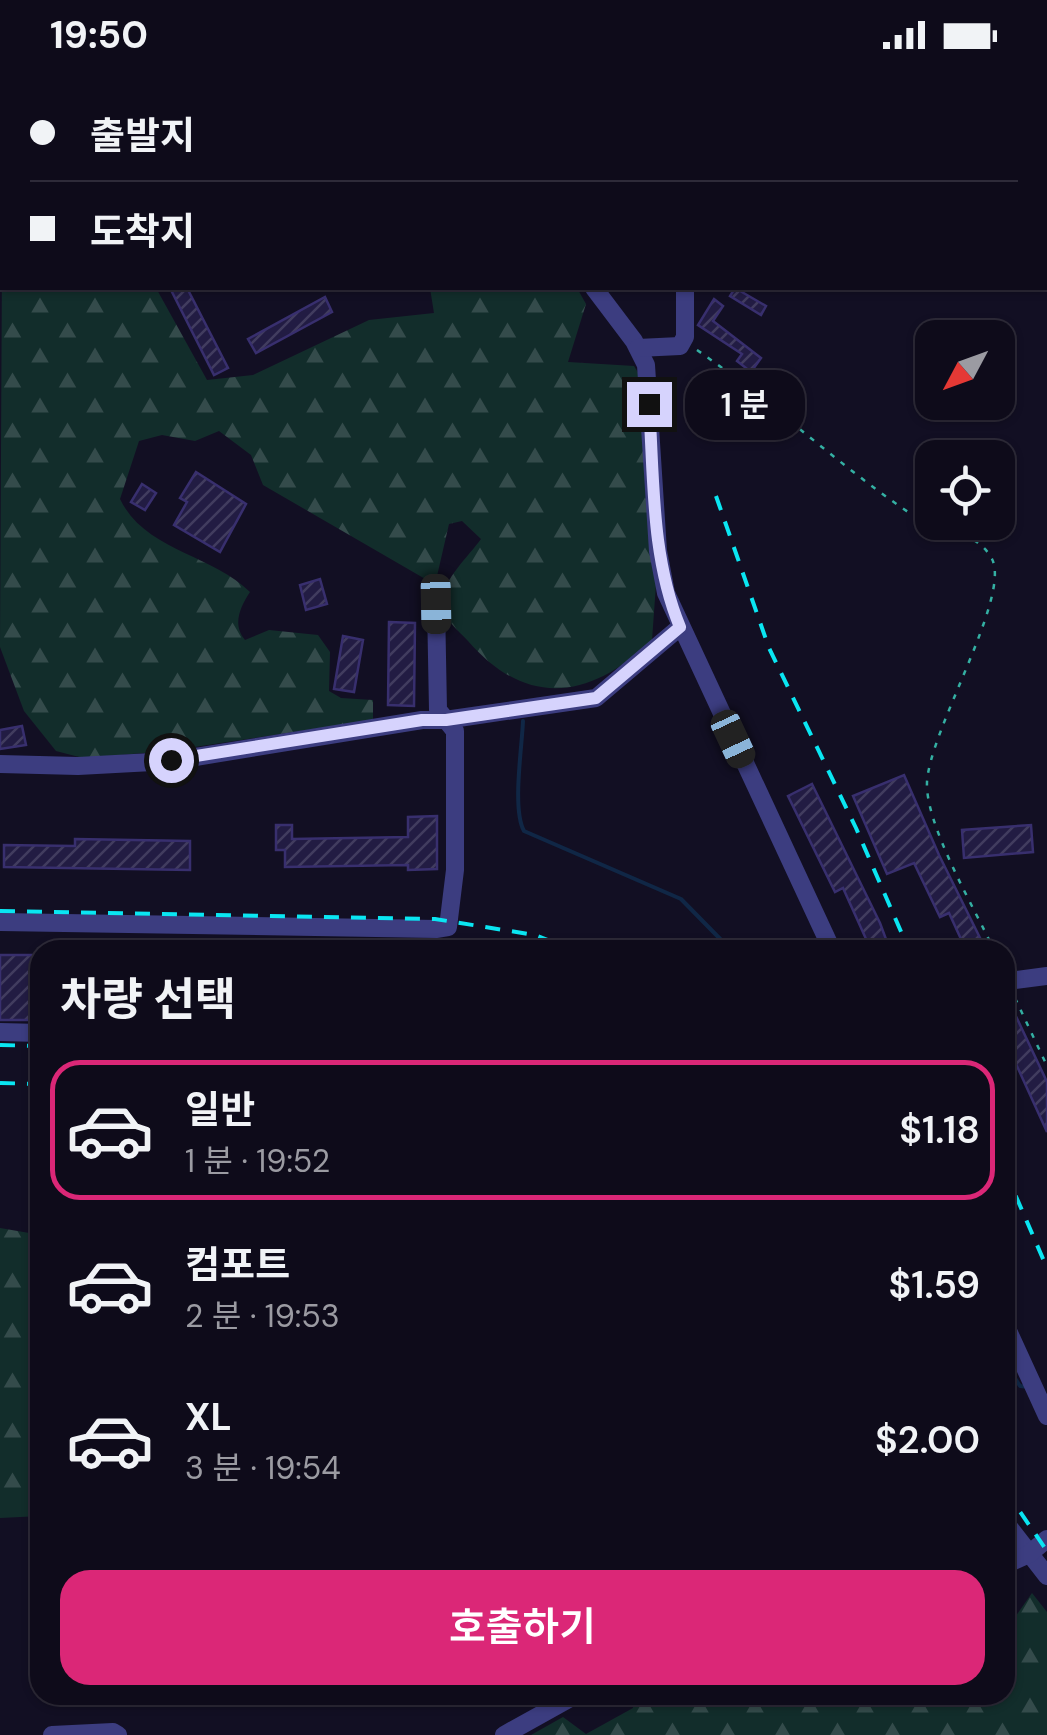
<!DOCTYPE html>
<html lang="ko">
<head>
<meta charset="utf-8">
<style>
	body { margin:0; font-family:"DM Sans","Noto Sans KR",sans-serif; background:#171423; color:#f1f3f6; height:100vh; display:flex; flex-direction:column; font-size:38px; white-space:nowrap }
	* { box-sizing:border-box; margin:0 }
	p { font-size:32px; color:#9b9ba2 }
	.icon { flex:none; width:55px; height:55px; fill:none; stroke:currentColor; stroke-width:2; stroke-linecap:round; stroke-linejoin:round }
	.map { position:relative; flex:1; overflow:hidden }
	.panel { position:absolute; left:30px; top:870px; width:985px; height:765px; display:flex; flex-direction:column; background:#0e0b1a; border-radius:30px; box-shadow:0 2px 8px #0004,0 0 0 2px #2e2b39 }
	.panel>* { flex:none }
	.top-card { position:absolute; left:0px; top:0px; width:1048px; height:220px; box-shadow:0 2px 8px #0004,0 0 0 2px #2e2b39; display:grid; align-content:center; height:220px; padding:0 30px; background:#0e0b1a }
	.needle { width:65px; rotate:229deg }
	.fabs { position:absolute; left:915px; top:250px; display:grid; gap:20px }
	.fabs a { display:grid; place-items:center; width:100px; height:100px; border-radius:20px; background:#0e0b1a; box-shadow:0 2px 8px #0004,0 0 0 2px #2e2b39; font-size:50px }
	.end { position:absolute; width:45px; height:45px; margin:-22px; border:12px solid #d6d3fd; background:#111; box-shadow:0 0 0 5px #111 }
	.from { border-radius:50% }
	.bubble { position:absolute; height:70px; border-radius:30px; background:#0e0b1a; box-shadow:0 2px 8px #0004,0 0 0 2px #2e2b39; font-size:32px; font-weight:600; line-height:70px; text-align:center }
	.car { position:absolute; width:30px; height:60px; margin:-30px -15px; border-radius:12px; box-shadow:0 0 8px 2px #0007; background:linear-gradient(#222 24%,#8ab4d8 0 40%,#222 0 76%,#8ab4d8 0 86%,#222 0) }
	.top-card b { display:flex; align-items:center; gap:35px; height:95px; font-size:38px }
	.top-card b+b { border-top:2px solid #2e2b39 }
	.top-card i { width:25px; height:25px; background:#f1f3f6 }
	ul { padding:0; list-style:none }
	li { display:flex; align-items:center; gap:30px; height:140px; margin:0 20px 15px; padding:0 10px; border:5px solid transparent; border-radius:30px }
	li div { flex:1 }
	li b { display:block; font-size:38px }
	li em { font-style:normal; font-weight:600 }
	li.current { border-color:#db2777 }
	li>.icon { width:90px; height:90px; stroke-width:1.5 }
	h2 { padding:0 30px; font-size:45px; line-height:120px }
	.action { display:flex; gap:20px; margin-top:auto; padding:20px 30px }
	.action a { flex:1; height:115px; border-radius:30px; background:#db2777; color:#fff; font-size:40px; font-weight:600; line-height:115px; text-align:center }
	.status { display:flex; justify-content:space-between; align-items:center; height:70px; padding:0 50px; background:#0e0b1a; direction:ltr }
	.status svg { height:28px; fill:currentColor }
	.map>svg:first-child { display:block }
</style>
</head>
<body>
<div class="status"><b>19:50</b><svg viewBox="0 0 49 12"><path d="M0 12V9h3v3zM5 12V6h3v6zM10 12V3h3v9zM15 12V0h3v12zM26 1h20v11H26zM47 4h2v5h-2z"/></svg></div>
<div class="map">
<svg width="1047" height="1665" viewBox="0 0 1047 1665">
	<defs>
		<pattern id="forest-firs" width="22" height="20" patternUnits="userSpaceOnUse" patternTransform="scale(2.5)"><rect width="22" height="20" fill="#122d2b"/><path d="M5 1l3.5 6h-7zM16 11l3.5 6h-7z" fill="#344b4b"/></pattern>
		<pattern id="building-hatch" width="6" height="6" patternUnits="userSpaceOnUse" patternTransform="scale(2.5)"><rect width="6" height="6" fill="#221c43"/><path d="M-1 1l2-2M0 6l6-6M5 7l2-2" fill="none" stroke="#413c5f"/></pattern>
	</defs>
	<rect width="100%" height="100%" fill="#120f23"/>
	<g fill="url(#forest-firs)">
		<polygon points="161,0 431,0 431,2 158,2"/>
		<path d="M2,190V218H156L207,310L253,305L369,250L434,243L430,218H577L586,234L568,292L634,296L642,309L656,514L652,570C591,629 527,639 468,571C459,561 442,548 442,534C441,511 469,486 481,469L462,451L449,454L437,506L427,510L263,415L251,385L219,361L195,371L162,365L139,371L120,429C145,481 212,484 250,522C240,537 232,555 245,570L269,560L318,565L330,582L329,621L341,628L373,630V650L168,681L83,688L56,681L24,641L0,577Z"/>
		<polygon points="40,1143 40,1446 0,1448 0,1158 35,1164"/>
		<polygon points="1032,1523 1047,1542 1047,1665 531,1665 563,1647 586,1664 633,1638 631,1625 1005,1625 1005,1539 1013,1550"/>
	</g>
	<g fill="none" stroke-linecap="round" stroke-linejoin="round">
		<g stroke="#102746" stroke-width="4">
			<path d="M523,651C522,678 512,739 524,761L681,829L731,880"/>
			<polyline points="1005,1293 1020,1316 1029,1317"/>
		</g>
	</g>
	<g fill="url(#building-hatch)" stroke="#382f6e" stroke-width="2.5">
		<polygon points="170,218 187,218 228,298 214,305"/>
		<polygon points="735,218 766,236 761,245 730,226"/>
		<polygon points="325,227 332,242 256,283 248,269"/>
		<polygon points="714,229 723,236 713,251 761,288 751,302 737,291 742,284 698,255"/>
		<polygon points="196,402 246,434 220,482 174,455 187,432 180,428"/>
		<polygon points="142,414 156,423 145,440 131,432"/>
		<polygon points="320,509 327,534 306,540 300,515"/>
		<polygon points="389,552 415,553 414,636 388,635"/>
		<polygon points="343,566 363,570 354,622 334,619"/>
		<polygon points="22,656 26,675 0,679 0,660"/>
		<polygon points="904,705 939,785 986,880 966,880 949,843 940,847 914,793 887,804 853,726"/>
		<polygon points="812,714 880,853 890,880 871,880 843,818 835,822 788,726"/>
		<polygon points="437,746 437,799 408,800 408,795 285,797 285,780 276,780 276,755 292,755 292,769 408,767 408,747"/>
		<polygon points="1031,755 1033,782 964,788 962,760"/>
		<polygon points="75,769 190,771 190,800 4,797 4,775 75,776"/>
		<rect x="0" y="885" width="40" height="65"/>
		<polygon points="1005,923 1047,1012 1047,1062 1005,970"/>
	</g>
	<g fill="none" stroke-linecap="round" stroke-linejoin="round">
		<g stroke="#34b0a3" stroke-width="2.5" stroke-dasharray="5 8" stroke-linecap="butt">
			<polyline points="146,2 148,0"/>
			<polyline points="0,174 2,171"/>
			<path d="M697,280C772,332 839,396 914,446C939,462 977,460 992,489C1011,527 930,659 927,712C925,755 975,839 994,880"/>
			<polyline points="1015,928 1047,996"/>
		</g>
		<g stroke="#3c3d80" stroke-width="18">
			<polyline points="462,0 463,2"/>
			<polyline points="771,2 772,0"/>
			<polyline points="594,218 634,271 646,295 658,481 666,523 832,880"/>
			<polyline points="638,278 680,276 685,267 685,218"/>
			<polyline points="0,694 78,696 171,691 422,650 445,650 596,628 680,557"/>
			<polyline points="0,852 436,859 448,857 455,800 455,661 438,640 436,534 440,519"/>
			<polyline points="1008,911 1047,906"/>
			<polyline points="0,962 40,963"/>
			<polyline points="1005,1254 1047,1346"/>
			<polyline points="1005,1452 1047,1506"/>
			<polyline points="1005,1495 1029,1484 1047,1469"/>
			<polyline points="52,1665 113,1662 118,1665"/>
			<polyline points="504,1665 576,1625"/>
		</g>
		<g stroke="#0ae6f2" stroke-width="4" stroke-dasharray="15 12" stroke-linecap="butt">
			<polyline points="575,0 576,2"/>
			<polyline points="716,426 769,578 856,758 909,880"/>
			<polyline points="0,841 435,849 535,865 573,880"/>
			<polyline points="436,880 445,880"/>
			<polyline points="0,975 40,976"/>
			<polyline points="0,1013 40,1014"/>
			<polyline points="1005,1101 1047,1198"/>
			<polyline points="1005,1420 1047,1481"/>
		</g>
	</g>
	<g fill="none" stroke-linecap="round" stroke-linejoin="round">
		<path stroke="#d6d3fd" stroke-width="12" d="M171,690L422,650H446L596,628L680,557C651,487 654,409 649,334"/>
	</g>
</svg>
<div class="fabs">
<a><svg class="needle" viewBox="-14 -14 28 28"><path d="M0-13l5 13h-10z" fill="#e53935"/><path d="M0 13l5-13h-10z" fill="#9b9ba2"/></svg></a>
<a><svg class="icon" aria-label="locate" viewBox="0 0 24 24"><circle cx="12" cy="12" r="6"/><path d="M12 2v4M12 18v4M2 12h4M18 12h4"/></svg></a>
</div>
<i class="end from" style="left:171px;top:690px"></i>
<i class="end" style="left:649px;top:334px"></i>
<div class="bubble" style="left:685px;top:300px;width:120px">1 분</div>
<i class="car" style="left:436px;top:534px;rotate:179deg"></i>
<i class="car" style="left:733px;top:669px;rotate:155deg"></i>
<div class="top-card">
<b><i class="from"></i>출발지</b>
<b><i></i>도착지</b>
</div>
<section class="panel">
<h2>차량 선택</h2>
<ul>
<li class="current"><svg class="icon" aria-label="car" viewBox="0 0 24 24"><path d="M5 17H2v-5l4-1 3-4h7l3 4 3 1v5h-3M9 17h6M6 11h13"/><circle cx="7" cy="17" r="2"/><circle cx="17" cy="17" r="2"/></svg><div><b>일반</b><p>1 분 · 19:52</p></div><em>$1.18</em></li>
<li><svg class="icon" aria-label="car" viewBox="0 0 24 24"><path d="M5 17H2v-5l4-1 3-4h7l3 4 3 1v5h-3M9 17h6M6 11h13"/><circle cx="7" cy="17" r="2"/><circle cx="17" cy="17" r="2"/></svg><div><b>컴포트</b><p>2 분 · 19:53</p></div><em>$1.59</em></li>
<li><svg class="icon" aria-label="car" viewBox="0 0 24 24"><path d="M5 17H2v-5l4-1 3-4h7l3 4 3 1v5h-3M9 17h6M6 11h13"/><circle cx="7" cy="17" r="2"/><circle cx="17" cy="17" r="2"/></svg><div><b>XL</b><p>3 분 · 19:54</p></div><em>$2.00</em></li>
</ul>
<div class="action"><a>호출하기</a></div>
</section>
</div>
</body>
</html>
